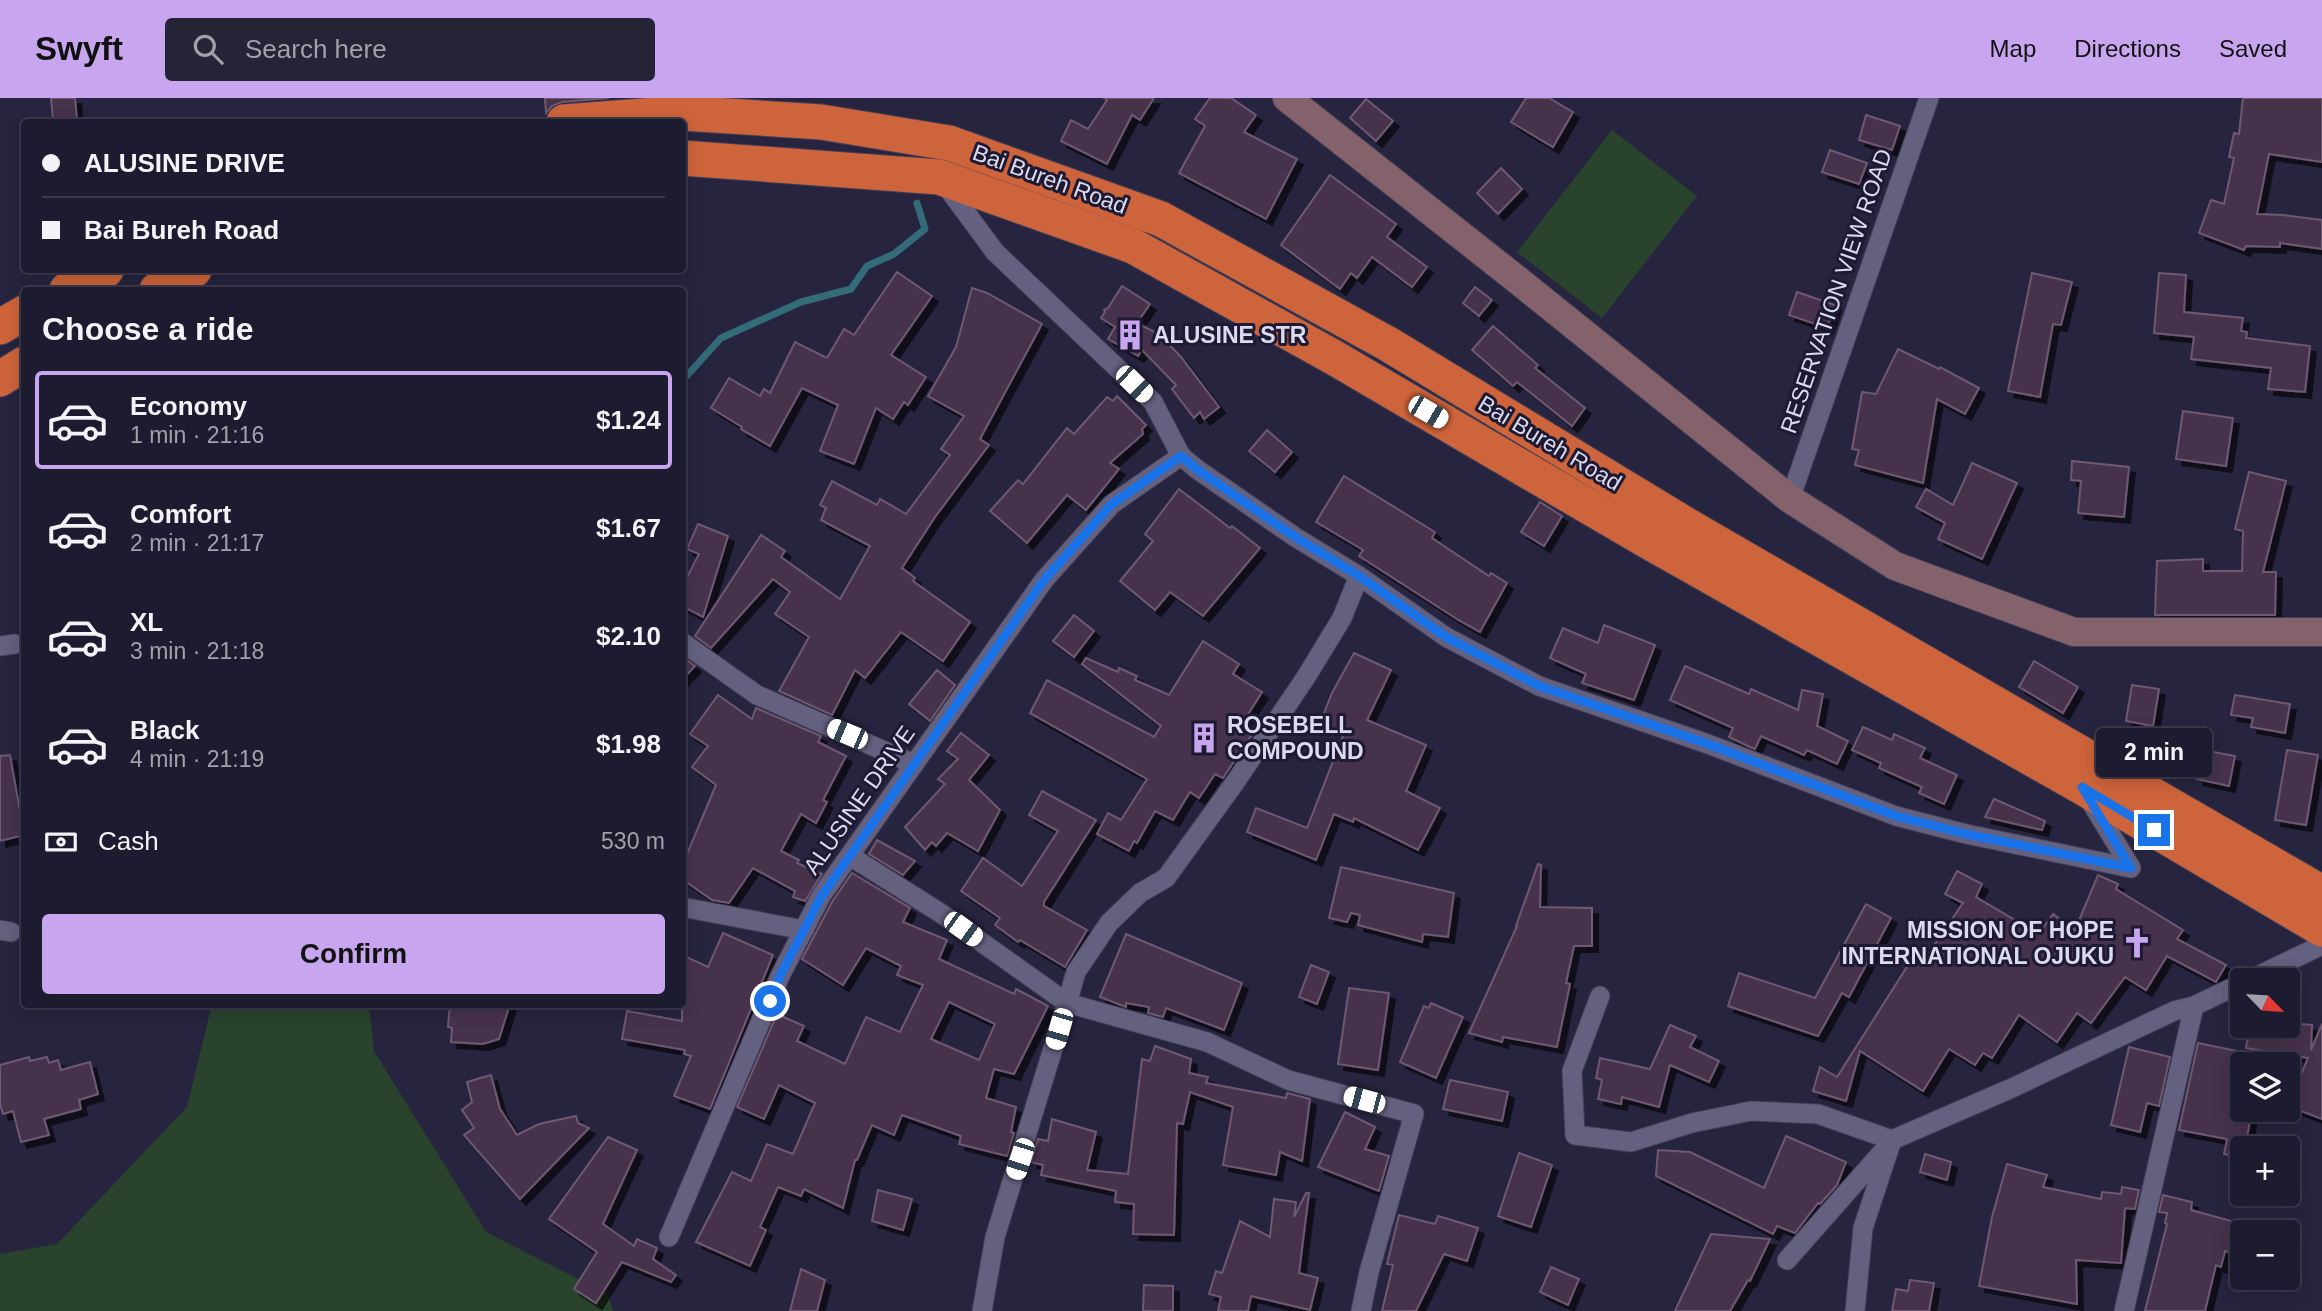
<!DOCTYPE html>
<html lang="en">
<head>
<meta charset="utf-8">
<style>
	body { margin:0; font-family:Helvetica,sans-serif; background:#252437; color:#f1f3f6; height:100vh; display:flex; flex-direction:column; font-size:26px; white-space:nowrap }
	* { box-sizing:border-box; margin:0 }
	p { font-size:23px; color:#a0a1aa }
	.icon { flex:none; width:38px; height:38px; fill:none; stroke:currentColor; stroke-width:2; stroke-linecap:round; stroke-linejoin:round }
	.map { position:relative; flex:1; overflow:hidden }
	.details { position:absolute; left:21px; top:189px; width:665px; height:721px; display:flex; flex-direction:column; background:#1d1b2f; border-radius:7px; box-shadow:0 4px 18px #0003,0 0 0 2px #3b394b }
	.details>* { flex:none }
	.guide { position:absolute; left:21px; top:21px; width:665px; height:154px; border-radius:7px; box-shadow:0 4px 18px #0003,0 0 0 2px #3b394b; display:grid; align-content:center; height:154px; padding:0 21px; background:#1d1b2f }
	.needle { width:46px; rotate:115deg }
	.controls { position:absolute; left:2230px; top:870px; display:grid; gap:14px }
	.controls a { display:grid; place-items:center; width:70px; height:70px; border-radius:7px; background:#1d1b2f; box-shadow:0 4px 18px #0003,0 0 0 2px #3b394b; font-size:35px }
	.end { position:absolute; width:32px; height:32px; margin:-16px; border:9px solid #1a73e8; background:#fff; box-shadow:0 0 0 4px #fff }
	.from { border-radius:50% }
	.bubble { position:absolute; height:49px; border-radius:7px; background:#1d1b2f; box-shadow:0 4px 18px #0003,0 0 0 2px #3b394b; font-size:23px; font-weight:600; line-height:49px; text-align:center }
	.car { position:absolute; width:21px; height:42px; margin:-21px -10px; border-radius:9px; box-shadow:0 0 5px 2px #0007; background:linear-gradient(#fff 24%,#345 0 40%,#fff 0 76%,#345 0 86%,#fff 0) }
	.guide b { display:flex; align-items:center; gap:24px; height:66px; font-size:26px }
	.guide b+b { border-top:2px solid #3b394b }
	.guide i { width:18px; height:18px; background:#f1f3f6 }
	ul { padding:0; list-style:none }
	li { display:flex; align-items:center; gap:21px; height:98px; margin:0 14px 10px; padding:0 7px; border:4px solid transparent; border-radius:7px }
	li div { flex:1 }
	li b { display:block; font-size:26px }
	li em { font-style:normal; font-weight:600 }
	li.current { border-color:#c8a6ef }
	li>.icon { width:63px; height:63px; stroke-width:1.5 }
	h2 { padding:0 21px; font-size:32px; line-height:84px }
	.pay { display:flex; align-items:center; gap:18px; height:77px; padding:0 21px; font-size:26px }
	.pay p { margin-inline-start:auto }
	.button { display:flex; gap:14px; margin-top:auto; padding:14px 21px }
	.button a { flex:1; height:80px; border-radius:7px; background:#c8a6ef; color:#111; font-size:28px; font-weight:600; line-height:80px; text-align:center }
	header { display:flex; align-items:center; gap:42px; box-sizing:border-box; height:98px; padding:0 35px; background:#c8a6ef; color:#111 }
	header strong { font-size:33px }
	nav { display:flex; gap:38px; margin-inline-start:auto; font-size:24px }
	.search { width:490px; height:63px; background:#252437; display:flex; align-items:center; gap:18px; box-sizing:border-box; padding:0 24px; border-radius:7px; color:#a0a1aa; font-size:26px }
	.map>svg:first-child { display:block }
</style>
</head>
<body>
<header>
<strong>Swyft</strong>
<div class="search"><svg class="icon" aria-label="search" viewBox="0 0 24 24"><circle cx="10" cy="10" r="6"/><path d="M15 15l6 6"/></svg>Search here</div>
<nav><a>Map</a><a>Directions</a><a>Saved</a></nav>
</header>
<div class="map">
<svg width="2322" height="1213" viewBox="0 0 2322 1213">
	<defs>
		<filter id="shadow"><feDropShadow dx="6" dy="6" stdDeviation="0" flood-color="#0009"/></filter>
	</defs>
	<rect width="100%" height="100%" fill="#27243f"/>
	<g fill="#29432c">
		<polygon points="1612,32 1697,98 1602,220 1517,154"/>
		<polygon points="212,906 369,907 374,953 486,1134 608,1196 613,1213 0,1213 0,1156 57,1146 187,1009"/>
	</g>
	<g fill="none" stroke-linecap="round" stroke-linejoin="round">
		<polyline stroke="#336b79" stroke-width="7" points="682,283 721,240 801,204 851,191 867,168 894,156 925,131 917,105"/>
	</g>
	<g fill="#47334b" stroke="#6e5872" stroke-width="2" fill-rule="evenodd" filter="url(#shadow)">
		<polygon points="51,0 75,0 77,22 53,23"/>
		<polygon points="545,0 609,0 562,4 552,8 546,15"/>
		<polygon points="1104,0 1154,0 1140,22 1132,17 1107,66 1061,43 1071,22 1088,31 1107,2"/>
		<polygon points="1210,0 1231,0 1256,17 1244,34 1297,61 1266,121 1179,75 1205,28 1195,21"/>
		<polygon points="1526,0 1549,0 1573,14 1553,49 1511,24"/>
		<polygon points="2243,0 2322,0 2322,64 2269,56 2257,116 2283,117 2322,122 2322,151 2280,145 2280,149 2246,148 2244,152 2199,135 2211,102 2224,106 2234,60 2229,59 2234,35 2239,36"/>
		<polygon points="1366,1 1393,23 1376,43 1350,20"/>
		<polygon points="1866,17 1900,28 1892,52 1859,42"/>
		<polygon points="1830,52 1867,65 1859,86 1822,74"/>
		<polygon points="1501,70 1522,91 1498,116 1477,95"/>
		<polygon points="1330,77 1396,126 1387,139 1427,169 1412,189 1372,159 1357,180 1351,175 1340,191 1281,147"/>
		<polygon points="897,174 932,198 891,257 926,279 908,307 904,304 893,321 876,310 854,366 820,353 838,307 802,290 770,348 741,331 742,329 711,310 729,280 760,298 764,291 770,295 795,244 827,260 844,231 854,237"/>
		<polygon points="2032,175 2072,184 2061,227 2053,226 2040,299 2008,293"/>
		<polygon points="2159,175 2186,177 2184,214 2243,220 2241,233 2247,234 2246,240 2310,248 2305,294 2268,291 2271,270 2191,261 2194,239 2154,235"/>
		<polygon points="1122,188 1150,206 1137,225 1159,236 1181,259 1219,309 1204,321 1200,314 1194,320 1172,291 1176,287 1142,252 1138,258 1108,241 1115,229 1101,220 1105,214 1104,212 1108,210"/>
		<polygon points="1475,189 1492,202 1479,218 1463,205"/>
		<polygon points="972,190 987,195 1042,226 980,341 989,347 935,419 902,470 915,480 913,483 970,524 943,563 901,534 865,580 855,572 832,617 779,593 809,539 775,516 790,494 773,481 711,550 695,538 761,437 785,453 781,459 840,501 870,448 821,422 826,410 820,407 832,383 877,407 880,401 906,416 950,357 941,351 964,318 928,298 956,249"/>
		<polygon points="1797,194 1835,207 1827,230 1789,217"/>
		<polygon points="1493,228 1538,267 1535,270 1585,310 1572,328 1517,284 1513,288 1472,252"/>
		<polygon points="1898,251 1939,271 1940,269 1979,290 1965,316 1937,301 1923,385 1855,367 1859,352 1852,351 1862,294 1876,296"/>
		<polygon points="1117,298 1146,327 1142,331 1143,336 1110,365 1119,371 1086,412 1067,397 1027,445 990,413 1018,382 1023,386 1067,330 1074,336 1107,299 1113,303"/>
		<polygon points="2183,313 2233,320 2226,368 2176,361"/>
		<polygon points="1267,332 1292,354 1275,374 1249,353"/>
		<polygon points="2072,363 2129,369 2124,419 2078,415 2081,383 2071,382"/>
		<polygon points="1972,365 2017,385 1982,461 1938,441 1945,425 1916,409 1926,391 1953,407"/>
		<polygon points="2249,374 2286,383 2263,474 2276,474 2275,517 2155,517 2157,463 2203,461 2203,473 2242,473 2243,433 2235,431"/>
		<polygon points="1344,378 1435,434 1432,440 1489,478 1491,475 1507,485 1480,534 1460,523 1359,458 1363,452 1316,424"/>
		<polygon points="1179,391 1230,430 1232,428 1260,450 1203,518 1170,494 1155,512 1120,483 1153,443 1145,436"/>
		<polygon points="1540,404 1562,418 1544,448 1521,434"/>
		<polygon points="698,426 728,438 703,519 682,508 682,489 699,456 687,451"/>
		<polygon points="1074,517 1094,533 1074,559 1053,543"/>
		<polygon points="1604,527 1655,547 1634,602 1582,585 1586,576 1550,560 1563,530 1598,545"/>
		<polygon points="1203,543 1239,566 1233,576 1262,594 1239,631 1251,638 1223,680 1215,676 1199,700 1190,694 1173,722 1155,713 1137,745 1134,743 1129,753 1097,736 1108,715 1121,722 1147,681 1030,615 1047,582 1154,639 1161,628 1082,566 1086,560 1118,574 1119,570 1137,578 1135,582 1169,597"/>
		<polygon points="1354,555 1391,572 1367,622 1426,647 1406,693 1440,710 1418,752 1354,720 1353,724 1334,716 1316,762 1247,734 1256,710 1307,730 1344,635 1320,625 1332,595"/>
		<polygon points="682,559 695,568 682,582"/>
		<polygon points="2034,563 2078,589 2063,615 2019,589"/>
		<polygon points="1685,568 1749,596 1751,591 1798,612 1802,592 1823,596 1817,628 1848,643 1837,666 1807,652 1804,657 1761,638 1755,651 1750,649 1729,639 1733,630 1670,602"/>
		<polygon points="937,572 955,587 930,623 909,606"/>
		<polygon points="2132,587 2159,591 2153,628 2126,623"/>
		<polygon points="718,597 752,621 756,610 821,638 818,644 846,658 823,702 827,704 816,725 801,716 781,753 799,762 797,765 822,776 805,803 793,799 795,793 753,770 729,805 712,802 682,781 682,755 687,756 716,687 692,669 708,648 690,636"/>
		<polygon points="2235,597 2290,606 2285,635 2251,629 2253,620 2231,617"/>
		<polygon points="1863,629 1892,642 1894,636 1925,650 1920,660 1957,677 1944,706 1919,695 1922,689 1879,670 1881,665 1852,652"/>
		<polygon points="961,635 989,657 969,682 1000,712 978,753 947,735 936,748 932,744 925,752 905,729 945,686 938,681 958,661 947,653"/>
		<polygon points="2203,652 2235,658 2229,688 2197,681"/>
		<polygon points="2287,652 2318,657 2306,727 2275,722"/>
		<polygon points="10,657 20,713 24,712 24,737 0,743 0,658"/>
		<polygon points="1042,693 1096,722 1044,804 1044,808 1087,832 1065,869 1020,842 1018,844 995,827 1000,820 961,793 983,760 1022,788 1058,733 1029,717"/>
		<polygon points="1994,701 2045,723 2042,732 1985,719"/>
		<polygon points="877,742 915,763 903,777 869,756"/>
		<polygon points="1538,766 1541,767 1540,809 1592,810 1592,848 1574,848 1566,885 1570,886 1557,949 1503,939 1502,944 1469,935 1517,828 1516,828"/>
		<polygon points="1341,769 1454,795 1448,839 1423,836 1422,844 1358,827 1360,817 1351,815 1347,824 1329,820"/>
		<polygon points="1957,773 1982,786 1976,799 2039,836 2053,816 2075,832 2098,777 2118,786 2116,791 2183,832 2177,841 2226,867 2216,884 2167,858 2146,892 2125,879 2091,925 2077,915 2057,944 2019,917 1992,960 1983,955 1975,967 1949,951 1923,993 1860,953 1846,1003 1813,993 1820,969 1837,979 1917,853 1926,859 1963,805 1945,796"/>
		<path d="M852,775L910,810L903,824L947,842L939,861L1014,896L1016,891L1048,908L1014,976L994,971L986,1000L1016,1009L1011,1034L1014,1035L1007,1058L959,1046L961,1038L902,1017L894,1037L872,1027L857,1062H855L843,1110L804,1091L801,1098L778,1089L760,1129L766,1132L750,1168L696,1144L732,1074L751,1083L767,1046L793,1056L815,1005L779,987L764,1021L737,1009L777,916L804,928L797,943L845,966L866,919L900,934L923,887L897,877L901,868L866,850L843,887L802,861L832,804ZM949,904L995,926L979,962L931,941Z"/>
		<polygon points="1866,806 1891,820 1849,899 1842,895 1818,938 1728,908 1739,875 1815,900"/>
		<polygon points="723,835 773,857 710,1011 674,998 691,958 684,956 685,952 622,941 627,913 682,923 682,857 708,869"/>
		<polygon points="1126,836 1242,885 1224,932 1166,910 1163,919 1148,915 1149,909 1126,905 1126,909 1100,899"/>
		<polygon points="1311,867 1329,874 1317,906 1299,899"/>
		<polygon points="1349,890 1389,895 1378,972 1338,966"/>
		<polygon points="1431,905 1463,919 1436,980 1400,964 1424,908 1429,910"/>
		<polygon points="450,906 510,906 499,941 483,946 451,944 452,930 448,929"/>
		<polygon points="2287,925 2312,927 2311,952 2322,926 2322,1021 2288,1008 2308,960 2246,950 2250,928 2287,928"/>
		<polygon points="1670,927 1696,938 1690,949 1719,963 1709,984 1670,967 1659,1009 1622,999 1621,1006 1598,1001 1602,982 1596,980 1600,960 1650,971"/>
		<polygon points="2198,945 2242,954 2242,1012 2252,1012 2245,1050 2242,1050 2242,1060 2224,1056 2227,1041 2179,1032"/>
		<polygon points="1155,948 1191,961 1189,975 1208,979 1206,985 1286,1000 1287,995 1310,1001 1302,1063 1280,1054 1276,1077 1223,1067 1233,1009 1190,994 1183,1026 1177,1025 1174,1137 1133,1136 1134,1106 1115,1104 1116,1093 1041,1077 1043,1067 1031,1064 1038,1041 1048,1043 1052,1021 1096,1034 1087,1072 1128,1076 1142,961 1150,963"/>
		<polygon points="2129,949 2170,959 2159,1008 2147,1005 2140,1034 2111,1027"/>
		<polygon points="29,959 30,963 47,959 49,965 58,962 61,972 90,964 98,996 79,1002 81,1011 44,1021 49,1037 21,1044 13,1013 3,1016 0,1006 0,967"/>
		<polygon points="491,977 500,1011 517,1037 539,1026 576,1018 578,1025 589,1030 520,1101 464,1037 474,1030 462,1012 472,1004 467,984"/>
		<polygon points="1450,982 1508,994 1502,1023 1443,1011"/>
		<polygon points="1345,1014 1375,1029 1365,1051 1389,1058 1379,1093 1318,1069"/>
		<polygon points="1786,1038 1846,1064 1837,1087 1820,1106 1818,1105 1795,1135 1777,1128 1773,1136 1656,1078 1658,1052 1690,1054 1764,1090"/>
		<polygon points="608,1039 637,1052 603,1126 634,1148 637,1141 657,1150 653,1161 676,1177 671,1184 622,1164 596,1205 574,1191 597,1154 549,1121"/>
		<polygon points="1519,1055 1552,1067 1531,1129 1498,1118"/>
		<polygon points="1925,1056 1951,1064 1947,1082 1920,1074"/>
		<polygon points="2007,1066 2047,1077 2043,1089 2101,1101 2102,1094 2121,1096 2122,1089 2139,1092 2135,1111 2125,1110 2121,1165 2076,1162 2077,1206 1979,1188 1992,1119"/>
		<polygon points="878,1092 912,1101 903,1132 872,1123"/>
		<polygon points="1306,1095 1309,1095 1299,1175 1318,1180 1310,1212 1251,1198 1248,1213 1218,1213 1221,1199 1209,1196 1216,1173 1222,1175 1240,1123 1270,1139 1274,1101 1296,1104 1294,1119"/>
		<polygon points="2163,1097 2192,1104 2191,1112 2242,1126 2242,1158 2225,1153 2221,1169 2216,1167 2205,1213 2145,1213 2167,1126 2165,1125 2167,1115 2159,1114"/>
		<polygon points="1399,1117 1435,1126 1438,1118 1478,1130 1467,1163 1444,1156 1416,1213 1382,1213 1393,1167 1387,1166"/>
		<polygon points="1711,1136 1770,1141 1750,1183 1748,1182 1730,1213 1675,1213"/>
		<polygon points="1551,1169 1579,1181 1568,1207 1540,1194"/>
		<polygon points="801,1171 825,1182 817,1213 790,1213"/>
		<polygon points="1910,1182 1934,1185 1929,1213 1892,1213 1896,1191 1908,1193"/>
		<polygon points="1144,1187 1173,1188 1173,1213 1143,1213"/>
	</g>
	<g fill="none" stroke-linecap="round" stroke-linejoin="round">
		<g stroke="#423e55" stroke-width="21">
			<g id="street">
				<polyline points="1790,401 1929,0"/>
				<polyline points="1359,478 1446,539 1539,588 1708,646 1896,718 1966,736 2131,770 2088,699"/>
				<polyline points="682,544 757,597 914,666"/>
				<polyline points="0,548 15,546"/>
				<polyline points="850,758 942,816 1067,905 1076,874 1109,825 1140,795 1166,780 1236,683 1306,579 1342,520 1359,478 1295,439 1198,372 1181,358 1153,304 995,154 944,85"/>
				<polyline points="682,809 804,832"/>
				<polyline points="0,832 11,834"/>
				<polyline points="2249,882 2322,847"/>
				<polyline points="1600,898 1572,973 1575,1037 1631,1044 1692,1025 1751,1013 1818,1016 1892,1042 2012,990 2174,913 2194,908 2242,885"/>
				<polyline points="669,1139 780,878 821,798 1044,482 1112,406 1181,358"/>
				<polyline points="1787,1162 1885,1051"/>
				<polyline points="982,1213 995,1139 1067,905 1207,944 1288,982 1414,1016 1369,1174 1361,1213"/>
				<polyline points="1855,1213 1863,1130 1892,1042"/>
				<polyline points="2124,1213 2194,908"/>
			</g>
		</g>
		<g stroke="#423e55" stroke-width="30">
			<polyline id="secondary" points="1287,0 1515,180 1790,401 1895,468 2074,534 2322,534"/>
		</g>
		<g stroke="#423e55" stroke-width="37">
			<g id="highway">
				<polyline points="564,24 682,15 821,24 949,45 1161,121 1388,246 1688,428 2322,795"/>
				<polyline points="682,60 939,79 1133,148 1333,259 1644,441 2082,689 2322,831"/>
				<polyline points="67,192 106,172"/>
				<polyline points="157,192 194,172"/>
				<polyline points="0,229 24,215"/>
				<polyline points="0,281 24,266"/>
			</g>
		</g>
		<use href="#street" stroke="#646180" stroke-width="19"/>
		<use href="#secondary" stroke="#84626b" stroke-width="28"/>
		<use href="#highway" stroke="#ce643b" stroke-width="35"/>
	</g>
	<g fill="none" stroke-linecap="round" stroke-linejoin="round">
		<polyline stroke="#1a73e8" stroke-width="9" points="770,903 780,878 821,799 1044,482 1112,406 1181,358 1198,372 1295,439 1359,478 1446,539 1539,588 1708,646 1896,718 1966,736 2131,770 2082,689 2154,732"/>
	</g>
	<defs>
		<g id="building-bare" transform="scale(2.415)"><path d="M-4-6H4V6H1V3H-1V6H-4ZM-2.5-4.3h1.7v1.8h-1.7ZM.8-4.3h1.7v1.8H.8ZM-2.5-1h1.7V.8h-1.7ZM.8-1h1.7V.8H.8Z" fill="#c8a6ef" stroke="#1e1a34" stroke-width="2.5" paint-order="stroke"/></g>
		<g id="church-bare" transform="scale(2.415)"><path d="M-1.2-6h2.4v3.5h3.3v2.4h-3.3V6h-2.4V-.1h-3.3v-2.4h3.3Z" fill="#c8a6ef" stroke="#1e1a34" stroke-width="2.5" paint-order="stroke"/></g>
	</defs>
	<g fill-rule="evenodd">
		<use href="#building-bare" x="1130" y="237"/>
		<use href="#building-bare" x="1204" y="640"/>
		<use href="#church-bare" x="2137" y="845"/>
	</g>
	<g text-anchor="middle" stroke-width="6" stroke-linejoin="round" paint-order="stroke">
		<g font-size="23" fill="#dcdbed" stroke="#1e1a34">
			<text transform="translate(1050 81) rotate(20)" y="8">Bai Bureh Road</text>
			<text transform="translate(1836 193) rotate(-71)" y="8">RESERVATION VIEW ROAD</text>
			<text transform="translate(1550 345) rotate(31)" y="8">Bai Bureh Road</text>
			<text transform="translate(859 702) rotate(-55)" y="8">ALUSINE DRIVE</text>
		</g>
		<g font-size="23" font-weight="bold" fill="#dcdbed" stroke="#1e1a34" text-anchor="start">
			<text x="1153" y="245">ALUSINE STR</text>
			<text x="1227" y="635">ROSEBELL<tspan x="1227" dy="26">COMPOUND</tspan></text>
			<text x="2114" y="840" text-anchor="end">MISSION OF HOPE<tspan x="2114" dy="26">INTERNATIONAL OJUKU</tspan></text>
		</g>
	</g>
</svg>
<div class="controls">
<a><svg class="needle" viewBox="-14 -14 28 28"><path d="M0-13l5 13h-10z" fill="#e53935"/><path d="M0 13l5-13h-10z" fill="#a0a1aa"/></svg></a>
<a><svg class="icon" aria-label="layers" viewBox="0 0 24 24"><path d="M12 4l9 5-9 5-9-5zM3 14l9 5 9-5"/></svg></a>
<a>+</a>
<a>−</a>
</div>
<i class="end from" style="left:770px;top:903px"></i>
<i class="end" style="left:2154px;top:732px"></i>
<div class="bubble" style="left:2096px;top:630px;width:116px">2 min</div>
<i class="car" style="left:1134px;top:286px;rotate:134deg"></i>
<i class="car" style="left:1428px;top:314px;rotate:120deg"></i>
<i class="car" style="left:847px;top:636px;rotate:293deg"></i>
<i class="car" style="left:963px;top:831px;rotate:126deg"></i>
<i class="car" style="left:1059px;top:931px;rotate:196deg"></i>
<i class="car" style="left:1364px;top:1002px;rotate:285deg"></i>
<i class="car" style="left:1020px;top:1061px;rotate:198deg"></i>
<div class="guide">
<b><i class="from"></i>ALUSINE DRIVE</b>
<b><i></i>Bai Bureh Road</b>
</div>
<section class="details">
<h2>Choose a ride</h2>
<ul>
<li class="current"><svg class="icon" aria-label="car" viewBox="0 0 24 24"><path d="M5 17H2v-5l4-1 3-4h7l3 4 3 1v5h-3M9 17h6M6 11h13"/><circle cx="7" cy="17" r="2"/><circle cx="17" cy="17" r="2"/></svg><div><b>Economy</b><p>1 min · 21:16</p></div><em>$1.24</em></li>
<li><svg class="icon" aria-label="car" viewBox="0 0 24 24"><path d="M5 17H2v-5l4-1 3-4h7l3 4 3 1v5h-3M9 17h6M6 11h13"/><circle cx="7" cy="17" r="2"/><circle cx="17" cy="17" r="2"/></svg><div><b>Comfort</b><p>2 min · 21:17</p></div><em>$1.67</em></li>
<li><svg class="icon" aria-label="car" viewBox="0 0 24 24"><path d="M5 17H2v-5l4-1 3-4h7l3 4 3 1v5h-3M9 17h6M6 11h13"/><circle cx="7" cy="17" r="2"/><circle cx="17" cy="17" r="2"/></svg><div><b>XL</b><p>3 min · 21:18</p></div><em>$2.10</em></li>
<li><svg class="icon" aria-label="car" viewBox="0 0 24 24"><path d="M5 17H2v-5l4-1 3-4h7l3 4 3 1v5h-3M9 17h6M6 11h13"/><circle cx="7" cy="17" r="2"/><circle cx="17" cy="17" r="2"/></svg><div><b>Black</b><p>4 min · 21:19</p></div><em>$1.98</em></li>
</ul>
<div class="pay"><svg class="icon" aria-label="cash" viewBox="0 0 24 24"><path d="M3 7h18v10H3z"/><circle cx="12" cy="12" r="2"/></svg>Cash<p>530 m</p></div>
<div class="button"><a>Confirm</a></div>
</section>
</div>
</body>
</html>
